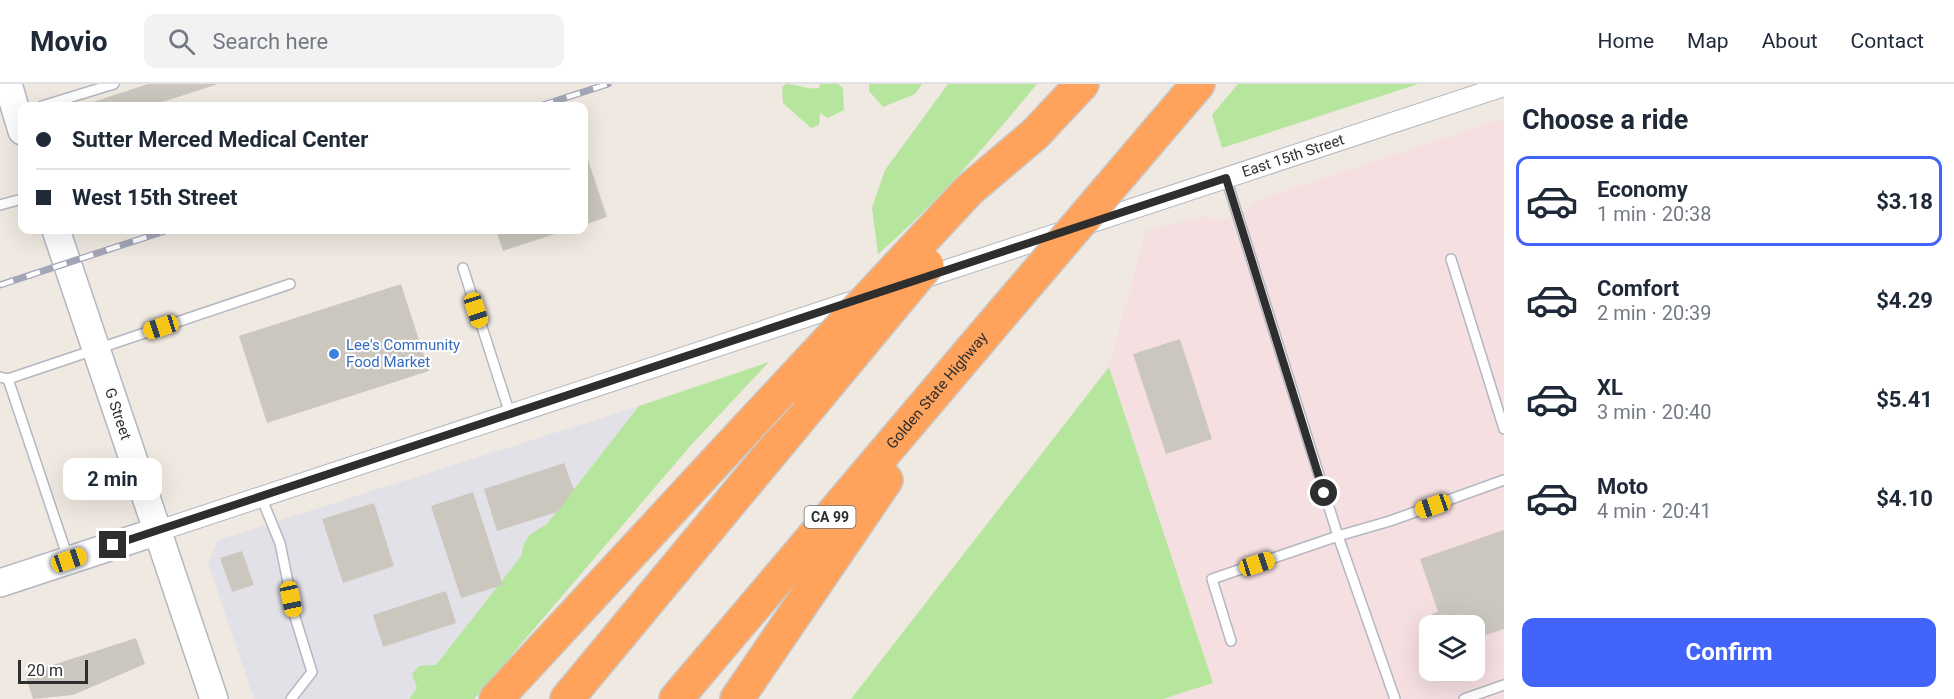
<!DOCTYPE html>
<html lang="en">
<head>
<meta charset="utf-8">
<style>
	body { margin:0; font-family:Roboto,sans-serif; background:#f2f2f3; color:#1f2937; height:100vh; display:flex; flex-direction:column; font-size:22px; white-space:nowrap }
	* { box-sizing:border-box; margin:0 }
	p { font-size:20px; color:#747a83 }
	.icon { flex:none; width:33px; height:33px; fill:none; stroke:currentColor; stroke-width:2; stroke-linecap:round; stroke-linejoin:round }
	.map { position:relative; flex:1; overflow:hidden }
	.panel { display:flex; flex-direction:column; background:#fff; width:450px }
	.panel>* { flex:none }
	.top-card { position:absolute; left:18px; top:18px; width:570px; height:132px; border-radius:12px; box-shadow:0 6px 24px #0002; display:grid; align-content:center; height:132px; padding:0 18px; background:#fff }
	.controls { position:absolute; left:1419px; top:531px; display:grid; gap:12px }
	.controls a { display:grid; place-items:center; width:66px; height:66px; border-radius:12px; background:#fff; box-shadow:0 6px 24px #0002; font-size:30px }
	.scale { position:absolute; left:18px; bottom:15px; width:70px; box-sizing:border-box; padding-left:6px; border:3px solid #2e2e2e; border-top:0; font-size:16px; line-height:21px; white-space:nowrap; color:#2e2e2e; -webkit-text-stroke:4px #fff; paint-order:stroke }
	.end { position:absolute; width:27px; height:27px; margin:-14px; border:8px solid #2e2e2e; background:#fff; box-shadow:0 0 0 3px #fff }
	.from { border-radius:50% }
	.bubble { position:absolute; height:42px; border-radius:12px; background:#fff; box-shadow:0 6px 24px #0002; font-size:20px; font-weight:700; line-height:42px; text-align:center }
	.car { position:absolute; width:18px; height:36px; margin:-18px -9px; border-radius:8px; box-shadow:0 0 4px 2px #0007; background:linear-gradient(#f5c518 24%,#345 0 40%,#f5c518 0 76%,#345 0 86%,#f5c518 0) }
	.top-card b { display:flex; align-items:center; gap:21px; height:57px; font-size:22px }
	.top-card b+b { border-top:2px solid #e0e1e3 }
	.top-card i { width:15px; height:15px; background:#1f2937 }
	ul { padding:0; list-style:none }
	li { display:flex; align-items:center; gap:18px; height:90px; margin:0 12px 9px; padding:0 6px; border:3px solid transparent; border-radius:12px }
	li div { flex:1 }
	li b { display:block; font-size:22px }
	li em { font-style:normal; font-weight:700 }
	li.active { border-color:#4264fb }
	li>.icon { width:54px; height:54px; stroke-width:1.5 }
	h2 { padding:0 18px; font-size:27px; line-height:72px }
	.action { display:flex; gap:12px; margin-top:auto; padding:12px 18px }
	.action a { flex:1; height:69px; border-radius:12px; background:#4264fb; color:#fff; font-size:24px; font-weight:700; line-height:69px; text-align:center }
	header { display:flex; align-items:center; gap:36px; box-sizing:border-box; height:84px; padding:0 30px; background:#fff; border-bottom:2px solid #e0e1e3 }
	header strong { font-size:28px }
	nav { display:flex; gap:33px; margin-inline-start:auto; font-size:21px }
	.search { width:420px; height:54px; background:#f2f2f3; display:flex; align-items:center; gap:15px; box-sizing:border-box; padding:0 21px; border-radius:12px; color:#747a83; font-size:22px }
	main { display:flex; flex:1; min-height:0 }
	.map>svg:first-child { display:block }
</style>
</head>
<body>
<header>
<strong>Movio</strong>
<div class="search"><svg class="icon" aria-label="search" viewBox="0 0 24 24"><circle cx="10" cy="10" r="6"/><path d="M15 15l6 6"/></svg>Search here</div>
<nav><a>Home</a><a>Map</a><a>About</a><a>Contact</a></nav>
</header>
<main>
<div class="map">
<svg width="1504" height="615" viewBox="0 0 1504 615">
	<rect width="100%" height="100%" fill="#efe9e1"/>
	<polygon fill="#e3e1e8" points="639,322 409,615 254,615 208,479 218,456"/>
	<path fill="#f5dfe0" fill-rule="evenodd" d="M1504,34V615H1163L1213,599L1109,283L1146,146L1206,132L1219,137L1248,127L1254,117ZM1430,542H1474V586H1430Z"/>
	<g fill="#b6e59e">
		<path d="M786,0C799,0 806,6 819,4L820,0H838L843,4L844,26L828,34L820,29L819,41L811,44L783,19L782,3Z"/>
		<polygon points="869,0 922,0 915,10 883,23 869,7"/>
		<path d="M948,0H1037C987,60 937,119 878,170L872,124L885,86Z"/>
		<polygon points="1238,0 1418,0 1222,64 1212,31"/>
		<path d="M769,278L692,360L474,615H409L417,604L412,590L419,582L436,581L522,471C523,454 532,448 546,441L639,322Z"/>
		<polygon points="1109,283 1213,599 1163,615 851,615"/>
	</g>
	<g fill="#cbc7bf">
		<polygon points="148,0 218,0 150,22 81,22"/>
		<polygon points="588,76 607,133 584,141 584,77"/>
		<polygon points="496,146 567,146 503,167"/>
		<polygon points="401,200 429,287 267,339 239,252"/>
		<polygon points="1180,255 1212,355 1166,370 1133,270"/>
		<polygon points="564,379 574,406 557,428 497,447 484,405"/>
		<polygon points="473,408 503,501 461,514 431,422"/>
		<polygon points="374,419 394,482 343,499 322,435"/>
		<polygon points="1504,446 1504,545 1474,555 1474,542 1436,542 1432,530 1438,528 1420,475"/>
		<polygon points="242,467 254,501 232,508 220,474"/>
		<polygon points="446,507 456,539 383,563 373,531"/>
		<polygon points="136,554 145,580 73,611 33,615 25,590"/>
	</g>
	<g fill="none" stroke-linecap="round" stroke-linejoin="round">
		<g stroke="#b4b7c1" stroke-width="12">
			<g id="lane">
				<polyline points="42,22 114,0"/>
				<polyline points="1226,94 1338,452 1212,495 1231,557"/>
				<polyline points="0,121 22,115"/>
				<polyline points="1451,175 1504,345"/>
				<polyline points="463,184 510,330"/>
				<polyline points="0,293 8,295 68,474"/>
				<polyline points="8,295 290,200"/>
				<polyline points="261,413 280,459 295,533 312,588 291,615"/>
				<polyline points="1395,615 1338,452 1390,437 1504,396"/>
				<polyline points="1464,615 1504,601"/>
			</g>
		</g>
		<g stroke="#b4b7c1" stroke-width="22">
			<g id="street">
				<path id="s1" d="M917,196L1504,2"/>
				<polyline points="158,447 863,214"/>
			</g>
		</g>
		<g stroke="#b4b7c1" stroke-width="30">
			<g id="secondary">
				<polyline points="8,0 22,47"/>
				<path id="s2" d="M56,146L214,615"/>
				<polyline points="0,499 158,447"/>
			</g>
		</g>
		<g stroke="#c9c9c9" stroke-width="36">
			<g id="highway">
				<polyline points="1162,42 1198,0"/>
				<polyline points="1035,50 1082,0"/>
				<polyline points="496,615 747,344"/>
				<polyline points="567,615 810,322"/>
				<path id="s3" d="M676,615L984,251"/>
				<polyline points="737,615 886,396"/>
			</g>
		</g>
		<use href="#lane" stroke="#fff" stroke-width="9"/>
		<use href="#street" stroke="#fff" stroke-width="20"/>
		<use href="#secondary" stroke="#fff" stroke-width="27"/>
		<use href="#highway" stroke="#ffa35c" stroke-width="33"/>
		<g stroke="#a3a6b8" stroke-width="7">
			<g id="rail">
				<polyline points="540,22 608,0"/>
				<polyline points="0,201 168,146"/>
			</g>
		</g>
		<use href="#rail" stroke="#fff" stroke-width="4.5" stroke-dasharray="14" stroke-linecap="butt"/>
		<g stroke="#c9c9c9" stroke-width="36" stroke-linecap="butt">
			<g id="highway-bridge">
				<polyline points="984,251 1162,42"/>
				<polyline points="810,322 927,181"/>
				<polyline points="747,344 969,106 1035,50"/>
			</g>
		</g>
		<use href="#highway-bridge" stroke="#ffa35c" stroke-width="33"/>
	</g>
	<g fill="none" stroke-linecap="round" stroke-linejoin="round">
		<polyline stroke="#2e2e2e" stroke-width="8" points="113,461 1226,94 1324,409"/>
	</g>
	<circle fill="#3f7fe0" stroke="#fff" stroke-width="2" cx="334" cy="270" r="6"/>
	<g text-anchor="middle" stroke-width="4.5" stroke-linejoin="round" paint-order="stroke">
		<rect fill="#fff" stroke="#6d6d6d" stroke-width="1.5" x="804.5" y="422" width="51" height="22" rx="4.5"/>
		<g font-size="14" font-weight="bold" fill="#2e2e2e">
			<text x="830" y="438">CA 99</text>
		</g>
		<g font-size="15" fill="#2e2e2e" stroke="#fff">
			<text dy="5" stroke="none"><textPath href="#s1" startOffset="396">East 15th Street</textPath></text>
			<text dy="5" stroke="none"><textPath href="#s3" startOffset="404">Golden State Highway</textPath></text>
			<text dy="5" stroke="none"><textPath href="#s2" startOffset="194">G Street</textPath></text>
		</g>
		<g font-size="15" fill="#366cbe" stroke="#fff" text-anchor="start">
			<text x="346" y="266">Lee's Community<tspan x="346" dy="17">Food Market</tspan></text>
		</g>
	</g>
</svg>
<div class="controls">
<a><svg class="icon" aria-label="layers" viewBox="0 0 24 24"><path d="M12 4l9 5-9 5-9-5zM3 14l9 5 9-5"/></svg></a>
</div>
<div class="scale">20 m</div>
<i class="end from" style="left:1324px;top:409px"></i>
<i class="end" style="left:113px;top:461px"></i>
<div class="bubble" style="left:63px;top:374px;width:99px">2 min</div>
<i class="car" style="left:476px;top:226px;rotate:162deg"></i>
<i class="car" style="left:161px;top:243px;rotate:252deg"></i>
<i class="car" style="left:1433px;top:422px;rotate:251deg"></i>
<i class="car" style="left:69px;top:476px;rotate:71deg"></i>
<i class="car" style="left:1257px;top:480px;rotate:72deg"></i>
<i class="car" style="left:291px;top:515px;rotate:168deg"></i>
<div class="top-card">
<b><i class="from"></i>Sutter Merced Medical Center</b>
<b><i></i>West 15th Street</b>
</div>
</div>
<section class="panel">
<h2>Choose a ride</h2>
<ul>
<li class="active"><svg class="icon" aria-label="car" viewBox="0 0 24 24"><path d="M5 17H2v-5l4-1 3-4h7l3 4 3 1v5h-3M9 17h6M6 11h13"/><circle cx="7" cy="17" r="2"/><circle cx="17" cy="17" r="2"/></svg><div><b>Economy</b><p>1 min · 20:38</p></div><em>$3.18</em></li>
<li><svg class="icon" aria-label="car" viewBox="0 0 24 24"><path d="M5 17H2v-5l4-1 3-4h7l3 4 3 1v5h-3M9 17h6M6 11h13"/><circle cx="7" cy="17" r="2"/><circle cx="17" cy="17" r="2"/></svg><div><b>Comfort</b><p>2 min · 20:39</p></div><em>$4.29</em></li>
<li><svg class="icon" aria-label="car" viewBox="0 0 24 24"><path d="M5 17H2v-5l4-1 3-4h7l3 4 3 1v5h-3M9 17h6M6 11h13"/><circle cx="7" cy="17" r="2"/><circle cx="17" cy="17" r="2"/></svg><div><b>XL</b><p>3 min · 20:40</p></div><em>$5.41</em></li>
<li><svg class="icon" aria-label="car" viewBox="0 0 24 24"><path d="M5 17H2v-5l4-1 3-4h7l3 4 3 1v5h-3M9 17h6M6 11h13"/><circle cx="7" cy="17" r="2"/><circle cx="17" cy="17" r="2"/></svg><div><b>Moto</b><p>4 min · 20:41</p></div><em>$4.10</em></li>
</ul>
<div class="action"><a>Confirm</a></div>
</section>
</main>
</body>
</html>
